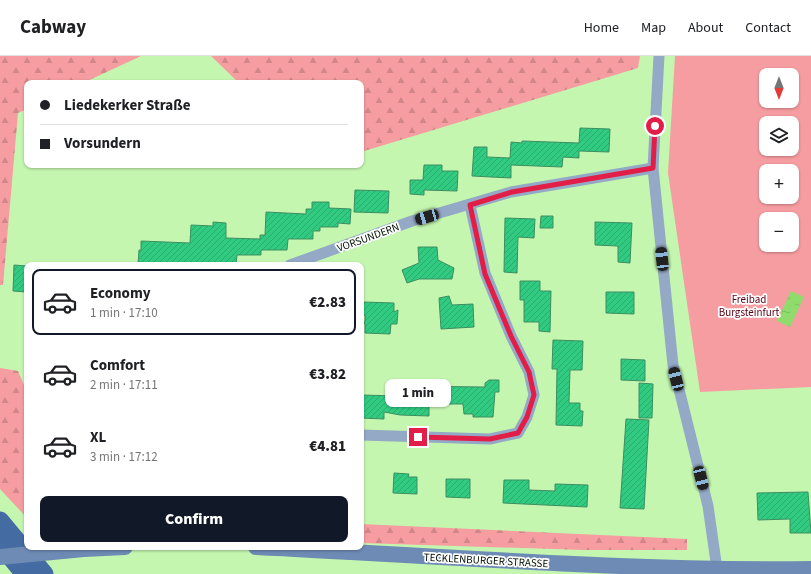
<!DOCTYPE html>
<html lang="en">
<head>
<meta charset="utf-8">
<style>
	body { margin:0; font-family:"Source Sans 3",sans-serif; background:#f2f2f2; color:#202124; height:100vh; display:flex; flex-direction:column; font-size:15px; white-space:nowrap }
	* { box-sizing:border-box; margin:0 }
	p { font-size:13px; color:#757577 }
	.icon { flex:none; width:22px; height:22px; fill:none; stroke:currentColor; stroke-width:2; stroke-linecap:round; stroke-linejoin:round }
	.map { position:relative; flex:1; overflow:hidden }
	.sheet { position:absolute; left:24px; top:206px; width:340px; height:288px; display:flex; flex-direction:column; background:#fff; border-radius:8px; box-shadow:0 1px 3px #0004 }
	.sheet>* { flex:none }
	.top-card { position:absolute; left:24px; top:24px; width:340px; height:88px; border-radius:8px; box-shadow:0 1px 3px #0004; display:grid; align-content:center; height:88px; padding:0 16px; background:#fff }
	.needle { width:26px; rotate:180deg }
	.fabs { position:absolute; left:759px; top:12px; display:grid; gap:8px }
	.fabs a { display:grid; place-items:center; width:40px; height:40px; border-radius:8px; background:#fff; box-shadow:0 1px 3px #0004; font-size:20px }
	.end { position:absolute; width:18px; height:18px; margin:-9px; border:5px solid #e11d48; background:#fff; box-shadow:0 0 0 2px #fff }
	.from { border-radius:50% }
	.bubble { position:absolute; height:28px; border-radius:8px; background:#fff; box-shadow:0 1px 3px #0004; font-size:13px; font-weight:800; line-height:28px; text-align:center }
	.car { position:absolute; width:12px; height:24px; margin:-12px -6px; border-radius:5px; box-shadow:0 0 3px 1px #0007; background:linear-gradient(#222 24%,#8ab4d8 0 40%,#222 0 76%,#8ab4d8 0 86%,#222 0) }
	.top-card b { display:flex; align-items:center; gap:14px; height:38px; font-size:15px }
	.top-card b+b { border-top:1px solid #e0e0e0 }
	.top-card i { width:10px; height:10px; background:#202124 }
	ul { padding:7px 0 0; list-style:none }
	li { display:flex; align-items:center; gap:12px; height:66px; margin:0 8px 6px; padding:0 8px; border:2px solid transparent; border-radius:8px }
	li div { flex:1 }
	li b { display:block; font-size:15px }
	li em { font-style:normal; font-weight:800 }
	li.selected { border-color:#111827 }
	li>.icon { width:36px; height:36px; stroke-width:1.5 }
	.primary-button { display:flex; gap:8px; margin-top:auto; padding:8px 16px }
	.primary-button a { flex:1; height:46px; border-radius:8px; background:#111827; color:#fff; font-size:16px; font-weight:800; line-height:46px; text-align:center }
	header { display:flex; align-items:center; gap:24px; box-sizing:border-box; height:56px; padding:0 20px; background:#fff; border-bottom:1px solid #e0e0e0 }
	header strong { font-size:19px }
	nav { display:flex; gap:22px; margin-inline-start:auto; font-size:14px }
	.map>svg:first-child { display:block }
</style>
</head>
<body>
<header>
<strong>Cabway</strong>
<nav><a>Home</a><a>Map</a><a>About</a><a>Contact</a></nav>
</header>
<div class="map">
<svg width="811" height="518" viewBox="0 0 811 518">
	<defs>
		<pattern id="forest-firs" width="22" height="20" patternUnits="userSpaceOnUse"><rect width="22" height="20" fill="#f69da1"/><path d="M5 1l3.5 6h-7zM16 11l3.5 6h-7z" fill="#d18689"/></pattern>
		<pattern id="water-ripples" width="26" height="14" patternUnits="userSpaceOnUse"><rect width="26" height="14" fill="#8fdc6c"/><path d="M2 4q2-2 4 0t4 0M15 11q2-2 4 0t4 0" fill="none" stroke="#7abc5c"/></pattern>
		<pattern id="building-hatch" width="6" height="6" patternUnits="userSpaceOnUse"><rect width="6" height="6" fill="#30cb81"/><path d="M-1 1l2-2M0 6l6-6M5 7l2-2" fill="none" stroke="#29ad6e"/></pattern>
	</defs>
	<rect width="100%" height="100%" fill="#c4f6b0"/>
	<path fill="#f69da1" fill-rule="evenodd" d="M675,0H811V331L700,336L668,117ZM766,19H792V45H766ZM766,67H792V93H766ZM766,115H792V141H766ZM766,163H792V189H766Z"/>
	<g fill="url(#forest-firs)">
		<polygon points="0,0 141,0 83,27 27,27 27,53 18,57 3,229 0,229"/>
		<polygon points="211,0 640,0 638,12 361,96 361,27 239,27"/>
		<polygon points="0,312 18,315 27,336 27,462 0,433"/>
		<polygon points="361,468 687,483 687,494 584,494 361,487"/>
	</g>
	<polygon fill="url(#water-ripples)" points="791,235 804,241 790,271 777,265"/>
	<g fill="url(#building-hatch)" stroke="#3c8e61">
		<polygon points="580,72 610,73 609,96 579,95 579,102 563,101 562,111 511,109 511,122 472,120 474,91 487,91 487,101 510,102 511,86 522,87 522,85 579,87"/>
		<polygon points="424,109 442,109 442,115 458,115 457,135 424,134 424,139 410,138 410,124 423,124"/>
		<polygon points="355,134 389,135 388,157 354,156"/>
		<polygon points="312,146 329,146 329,152 351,153 350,168 338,167 338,171 320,171 320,175 313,175 313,183 288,183 287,194 261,194 261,199 237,199 236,209 138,209 139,194 141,194 141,185 190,187 191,169 213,170 213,166 226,167 226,182 260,183 260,179 265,179 266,156 306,158 306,153 312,153"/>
		<polygon points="541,160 553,160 553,172 540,172"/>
		<polygon points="505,162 535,163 534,182 518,181 517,217 504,216"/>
		<polygon points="595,166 632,167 630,207 618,206 618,190 595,189"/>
		<polygon points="418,191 437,191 438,204 454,212 452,223 419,223 407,227 402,214 419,207"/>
		<polygon points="14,209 27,210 27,236 13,235"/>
		<polygon points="520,225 540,225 540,235 551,235 550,276 539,275 539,266 524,266 524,244 520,244"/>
		<polygon points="606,236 634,236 634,258 606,257"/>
		<polygon points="449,240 452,249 473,248 474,271 441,273 439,242"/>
		<polygon points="363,246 394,247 394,256 398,254 397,268 391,268 390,278 365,277 365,268 363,266 365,266 365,259 363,259"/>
		<polygon points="553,284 583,285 582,314 570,314 569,347 580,347 580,355 583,355 582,370 556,369 557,313 552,313"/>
		<polygon points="621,303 645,304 645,325 621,324"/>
		<polygon points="489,324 499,324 499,336 495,336 493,361 473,361 473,358 464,358 463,348 429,348 429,360 400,359 384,356 384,363 361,362 361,339 399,340 399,330 485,331 485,327"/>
		<polygon points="639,327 653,328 652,362 639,362"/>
		<polygon points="626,363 649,364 644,453 620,452"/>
		<polygon points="394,417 409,418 408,421 417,421 417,438 393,437"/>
		<polygon points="446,423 470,423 470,442 446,441"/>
		<polygon points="504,424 529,424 529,434 555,435 555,428 588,429 587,451 503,447"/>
		<polygon points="808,436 811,477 790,477 790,463 758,464 757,437"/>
	</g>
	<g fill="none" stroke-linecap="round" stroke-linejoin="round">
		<g stroke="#94a9c5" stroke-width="11">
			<polyline points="659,0 653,112 673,309 708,450 717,513"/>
			<polyline points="290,209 412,165 511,136 653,112"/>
			<polyline points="361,379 490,383 518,377 527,361 534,339 529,316 511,280 485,217 470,149"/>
		</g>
		<g stroke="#6d8bb4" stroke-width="16">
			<path d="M256,491C441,500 626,515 811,513"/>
			<polyline points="84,493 125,491"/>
		</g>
		<g stroke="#446ba2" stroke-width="19">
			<polyline points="0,465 44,518"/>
			<polyline points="0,488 25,518"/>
		</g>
		<polyline stroke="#6d8bb4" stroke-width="16" points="0,501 84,493"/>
	</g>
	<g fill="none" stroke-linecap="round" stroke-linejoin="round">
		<polyline stroke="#e11d48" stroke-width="5" points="418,381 490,383 518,377 527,361 534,339 529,316 511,280 485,218 470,149 512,136 653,112 655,70"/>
	</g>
	<g text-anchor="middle" stroke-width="3.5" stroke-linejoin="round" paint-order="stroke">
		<g font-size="11" fill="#021100" stroke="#fff">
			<text transform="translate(368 181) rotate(-20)" y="4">VORSUNDERN</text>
			<text transform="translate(486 504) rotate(3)" y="4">TECKLENBURGER STRASSE</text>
		</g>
		<g font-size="11" fill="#560014" stroke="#fff">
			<text x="749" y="247">Freibad<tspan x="749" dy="13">Burgsteinfurt</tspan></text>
		</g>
	</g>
</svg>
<div class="fabs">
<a><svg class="needle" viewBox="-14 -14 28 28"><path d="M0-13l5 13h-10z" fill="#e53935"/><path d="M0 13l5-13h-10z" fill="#757577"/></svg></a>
<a><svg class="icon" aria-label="layers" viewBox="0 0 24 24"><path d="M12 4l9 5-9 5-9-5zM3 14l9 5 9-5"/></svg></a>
<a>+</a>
<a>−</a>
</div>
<i class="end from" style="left:655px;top:70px"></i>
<i class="end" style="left:418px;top:381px"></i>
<div class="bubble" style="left:385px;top:323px;width:66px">1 min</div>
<i class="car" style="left:427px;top:161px;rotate:254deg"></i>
<i class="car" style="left:662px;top:203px;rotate:354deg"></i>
<i class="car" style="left:676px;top:323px;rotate:346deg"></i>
<i class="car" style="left:701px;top:422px;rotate:166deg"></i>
<div class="top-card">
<b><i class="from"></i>Liedekerker Straße</b>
<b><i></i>Vorsundern</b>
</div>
<section class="sheet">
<ul>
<li class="selected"><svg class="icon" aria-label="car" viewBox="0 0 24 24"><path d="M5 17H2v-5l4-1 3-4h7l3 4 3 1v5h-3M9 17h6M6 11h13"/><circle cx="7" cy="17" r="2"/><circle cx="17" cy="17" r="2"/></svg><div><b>Economy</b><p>1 min · 17:10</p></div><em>€2.83</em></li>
<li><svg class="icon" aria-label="car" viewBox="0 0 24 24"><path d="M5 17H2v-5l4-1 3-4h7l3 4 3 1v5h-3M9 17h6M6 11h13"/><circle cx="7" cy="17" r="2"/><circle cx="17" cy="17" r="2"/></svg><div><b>Comfort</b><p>2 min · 17:11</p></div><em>€3.82</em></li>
<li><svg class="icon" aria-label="car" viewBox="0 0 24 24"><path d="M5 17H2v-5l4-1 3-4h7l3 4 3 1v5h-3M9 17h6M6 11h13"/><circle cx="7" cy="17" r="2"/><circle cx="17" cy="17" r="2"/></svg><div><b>XL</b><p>3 min · 17:12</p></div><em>€4.81</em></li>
</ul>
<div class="primary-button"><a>Confirm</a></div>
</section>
</div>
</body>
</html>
